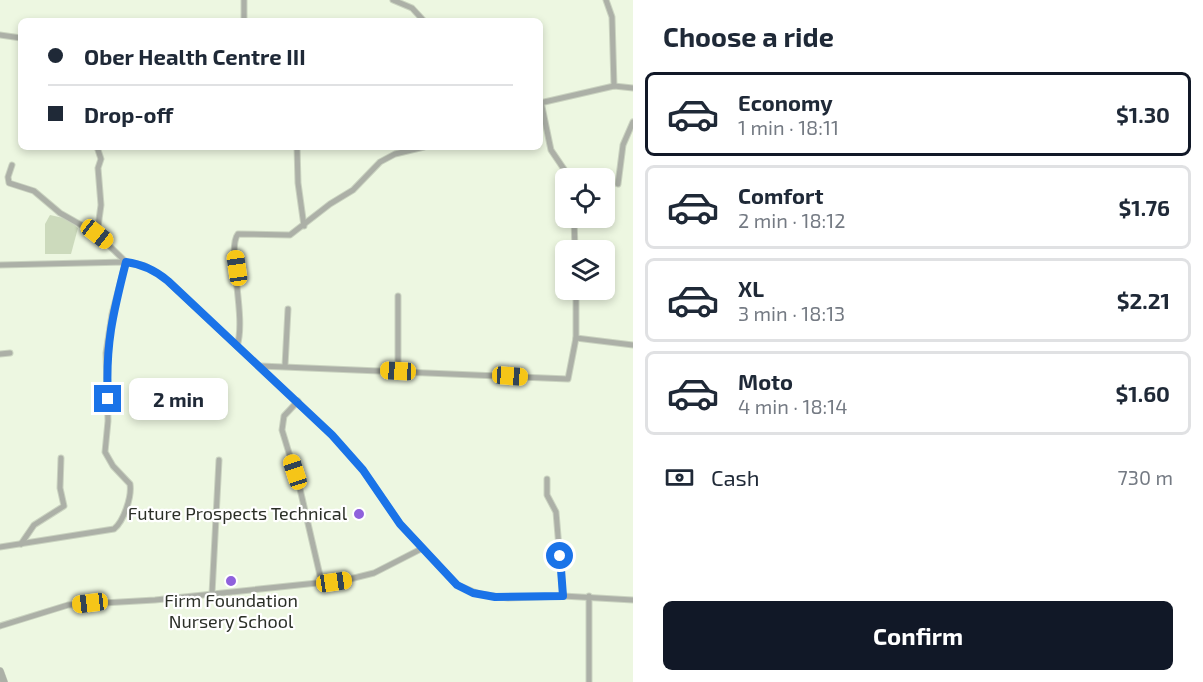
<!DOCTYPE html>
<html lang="en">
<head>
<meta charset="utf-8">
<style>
	body { margin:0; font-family:"Exo 2",sans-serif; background:#f2f2f3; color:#1f2937; height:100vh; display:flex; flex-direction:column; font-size:22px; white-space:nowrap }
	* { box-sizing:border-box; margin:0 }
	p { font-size:20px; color:#747a83 }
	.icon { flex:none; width:33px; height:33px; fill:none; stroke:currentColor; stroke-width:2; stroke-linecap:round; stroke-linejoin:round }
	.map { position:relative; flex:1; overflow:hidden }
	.panel { display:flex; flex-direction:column; background:#fff; width:570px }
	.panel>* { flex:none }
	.hud { position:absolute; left:18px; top:18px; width:525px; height:132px; border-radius:9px; box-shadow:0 3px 9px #0003; display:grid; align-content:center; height:132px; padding:0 30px; background:#fff }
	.fabs { position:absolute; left:555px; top:168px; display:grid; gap:12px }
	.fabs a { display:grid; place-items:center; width:60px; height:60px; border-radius:9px; background:#fff; box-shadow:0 3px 9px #0003; font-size:30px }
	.end { position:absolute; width:27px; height:27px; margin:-14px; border:8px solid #1a73e8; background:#fff; box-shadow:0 0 0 3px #fff }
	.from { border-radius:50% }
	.bubble { position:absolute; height:42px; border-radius:9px; background:#fff; box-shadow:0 3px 9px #0003; font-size:20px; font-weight:700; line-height:42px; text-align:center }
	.car { position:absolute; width:18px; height:36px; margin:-18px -9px; border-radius:8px; box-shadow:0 0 4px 2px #0007; background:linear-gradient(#f5c518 24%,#345 0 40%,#f5c518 0 76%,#345 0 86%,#f5c518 0) }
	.hud b { display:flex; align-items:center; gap:21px; height:57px; font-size:22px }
	.hud b+b { border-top:2px solid #e0e1e3 }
	.hud i { width:15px; height:15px; background:#1f2937 }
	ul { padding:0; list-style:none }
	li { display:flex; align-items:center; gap:18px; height:84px; margin:0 12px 9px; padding:0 18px; border:3px solid #e0e1e3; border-radius:9px }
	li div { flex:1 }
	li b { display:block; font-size:22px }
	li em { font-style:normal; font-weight:700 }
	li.active { border-color:#111827 }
	li>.icon { width:54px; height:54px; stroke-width:1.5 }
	h2 { padding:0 30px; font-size:27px; line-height:72px }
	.pay { display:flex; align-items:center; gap:15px; height:66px; padding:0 30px; font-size:22px }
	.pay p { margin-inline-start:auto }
	.cta { display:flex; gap:12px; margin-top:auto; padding:12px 30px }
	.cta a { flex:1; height:69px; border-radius:9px; background:#111827; color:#fff; font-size:24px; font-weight:700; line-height:69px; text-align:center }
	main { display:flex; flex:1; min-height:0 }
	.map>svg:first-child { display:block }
</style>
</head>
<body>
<main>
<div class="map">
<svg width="633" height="682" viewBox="0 0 633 682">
	<rect width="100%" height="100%" fill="#edf7e1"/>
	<polygon fill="#ccdabc" points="50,215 68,219 78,228 71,254 45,254 45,224"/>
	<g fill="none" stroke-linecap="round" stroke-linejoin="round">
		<g stroke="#cad3c0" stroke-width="7">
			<g id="minor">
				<polyline points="244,0 244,21"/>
				<polyline points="393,0 412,8 424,21"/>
				<polyline points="606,0 612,17 614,86"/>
				<polyline points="0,35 21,38"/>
				<polyline points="541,102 551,150 570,178"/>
				<polyline points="540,103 614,86 633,88"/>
				<polyline points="297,147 298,183 304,226"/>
				<polyline points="12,165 8,177 9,183 34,191 60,213 97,234"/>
				<polyline points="618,184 623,145 633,122"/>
				<polyline points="574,218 575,250"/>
				<polyline points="0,265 126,262 145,266 162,276 332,435 363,470 400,524 457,585 479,594 508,598 563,596 633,600"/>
				<polyline points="576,338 633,345"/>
				<path d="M237,346C247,317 226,249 238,234L290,235L330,204L353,190L380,162L395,154L424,147"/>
				<polyline points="0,354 10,353"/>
				<polyline points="260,366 568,379 576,338 576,290"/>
				<polyline points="285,366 288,309"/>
				<polyline points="398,371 398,296"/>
				<polyline points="298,401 284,416 282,430 300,489 322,584"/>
				<polyline points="547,479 547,495 556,512 563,596"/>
				<polyline points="21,544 34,525 64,506 60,488 61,458"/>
				<path d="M0,547L114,529C124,521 132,496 130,484L113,466L105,452L108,421L106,353L112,314L126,262L97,234L101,205L98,168L101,159L97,147"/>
				<polyline points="212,594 219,460"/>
				<polyline points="589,596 589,682"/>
				<polyline points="0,626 68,605 155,600 346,580 374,573 421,549"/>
			</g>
		</g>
		<g stroke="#cad3c0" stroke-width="8">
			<polyline id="tertiary" points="0,671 4,682"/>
		</g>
		<use href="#minor" stroke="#acb0a7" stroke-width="5"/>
		<use href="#tertiary" stroke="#acb0a7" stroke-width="7"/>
	</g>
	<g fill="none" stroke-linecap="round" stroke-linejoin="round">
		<path stroke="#1a73e8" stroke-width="8" d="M108,399C105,346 113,313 126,262C142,264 155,270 168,281L332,435L363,470L400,524L457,585L473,593L495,597L563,596L560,556"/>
	</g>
	<g fill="#8f61dc" stroke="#fff" stroke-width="2">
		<circle cx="359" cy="514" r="6"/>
		<circle cx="231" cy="581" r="6"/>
	</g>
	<g text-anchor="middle" stroke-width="4.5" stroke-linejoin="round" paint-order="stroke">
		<g font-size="18" fill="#2b2f27" stroke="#fff" text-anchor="end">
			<text x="347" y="520">Future Prospects Technical</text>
			<text x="231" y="607" text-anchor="middle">Firm Foundation<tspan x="231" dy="21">Nursery School</tspan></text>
		</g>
	</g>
</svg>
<div class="fabs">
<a><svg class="icon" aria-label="locate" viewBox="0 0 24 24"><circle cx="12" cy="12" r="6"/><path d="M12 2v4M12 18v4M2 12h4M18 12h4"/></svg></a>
<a><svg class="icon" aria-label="layers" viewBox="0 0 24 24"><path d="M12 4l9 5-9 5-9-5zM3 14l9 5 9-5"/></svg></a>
</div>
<i class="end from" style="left:560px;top:556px"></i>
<i class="end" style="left:108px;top:399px"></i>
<div class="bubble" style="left:129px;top:378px;width:99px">2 min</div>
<i class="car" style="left:97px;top:234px;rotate:128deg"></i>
<i class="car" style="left:237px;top:268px;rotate:352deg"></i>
<i class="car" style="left:398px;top:371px;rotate:273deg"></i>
<i class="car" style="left:510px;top:376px;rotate:94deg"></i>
<i class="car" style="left:295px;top:472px;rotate:342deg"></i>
<i class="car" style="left:334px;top:582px;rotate:82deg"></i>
<i class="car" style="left:90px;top:603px;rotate:263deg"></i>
<div class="hud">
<b><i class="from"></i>Ober Health Centre III</b>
<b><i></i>Drop-off</b>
</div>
</div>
<section class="panel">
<h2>Choose a ride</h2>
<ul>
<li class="active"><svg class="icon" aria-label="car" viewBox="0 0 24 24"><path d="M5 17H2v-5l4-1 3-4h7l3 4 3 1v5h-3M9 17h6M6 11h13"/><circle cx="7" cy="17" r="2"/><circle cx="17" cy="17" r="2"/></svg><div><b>Economy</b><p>1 min · 18:11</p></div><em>$1.30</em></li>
<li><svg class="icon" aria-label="car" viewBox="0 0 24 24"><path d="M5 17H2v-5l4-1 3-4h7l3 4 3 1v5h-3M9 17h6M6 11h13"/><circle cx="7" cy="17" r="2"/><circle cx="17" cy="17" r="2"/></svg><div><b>Comfort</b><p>2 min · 18:12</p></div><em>$1.76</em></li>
<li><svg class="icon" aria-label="car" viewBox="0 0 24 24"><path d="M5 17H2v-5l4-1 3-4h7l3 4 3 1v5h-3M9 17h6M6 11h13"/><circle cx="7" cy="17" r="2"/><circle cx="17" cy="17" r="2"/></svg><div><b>XL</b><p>3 min · 18:13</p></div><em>$2.21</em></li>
<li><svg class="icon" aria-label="car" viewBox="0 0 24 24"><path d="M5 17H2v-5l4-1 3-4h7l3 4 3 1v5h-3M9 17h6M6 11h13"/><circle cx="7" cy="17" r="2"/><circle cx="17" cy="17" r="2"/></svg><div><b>Moto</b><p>4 min · 18:14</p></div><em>$1.60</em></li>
</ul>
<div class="pay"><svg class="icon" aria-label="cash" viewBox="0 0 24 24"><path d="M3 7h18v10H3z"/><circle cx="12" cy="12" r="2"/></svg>Cash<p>730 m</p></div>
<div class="cta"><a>Confirm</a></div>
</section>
</main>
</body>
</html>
